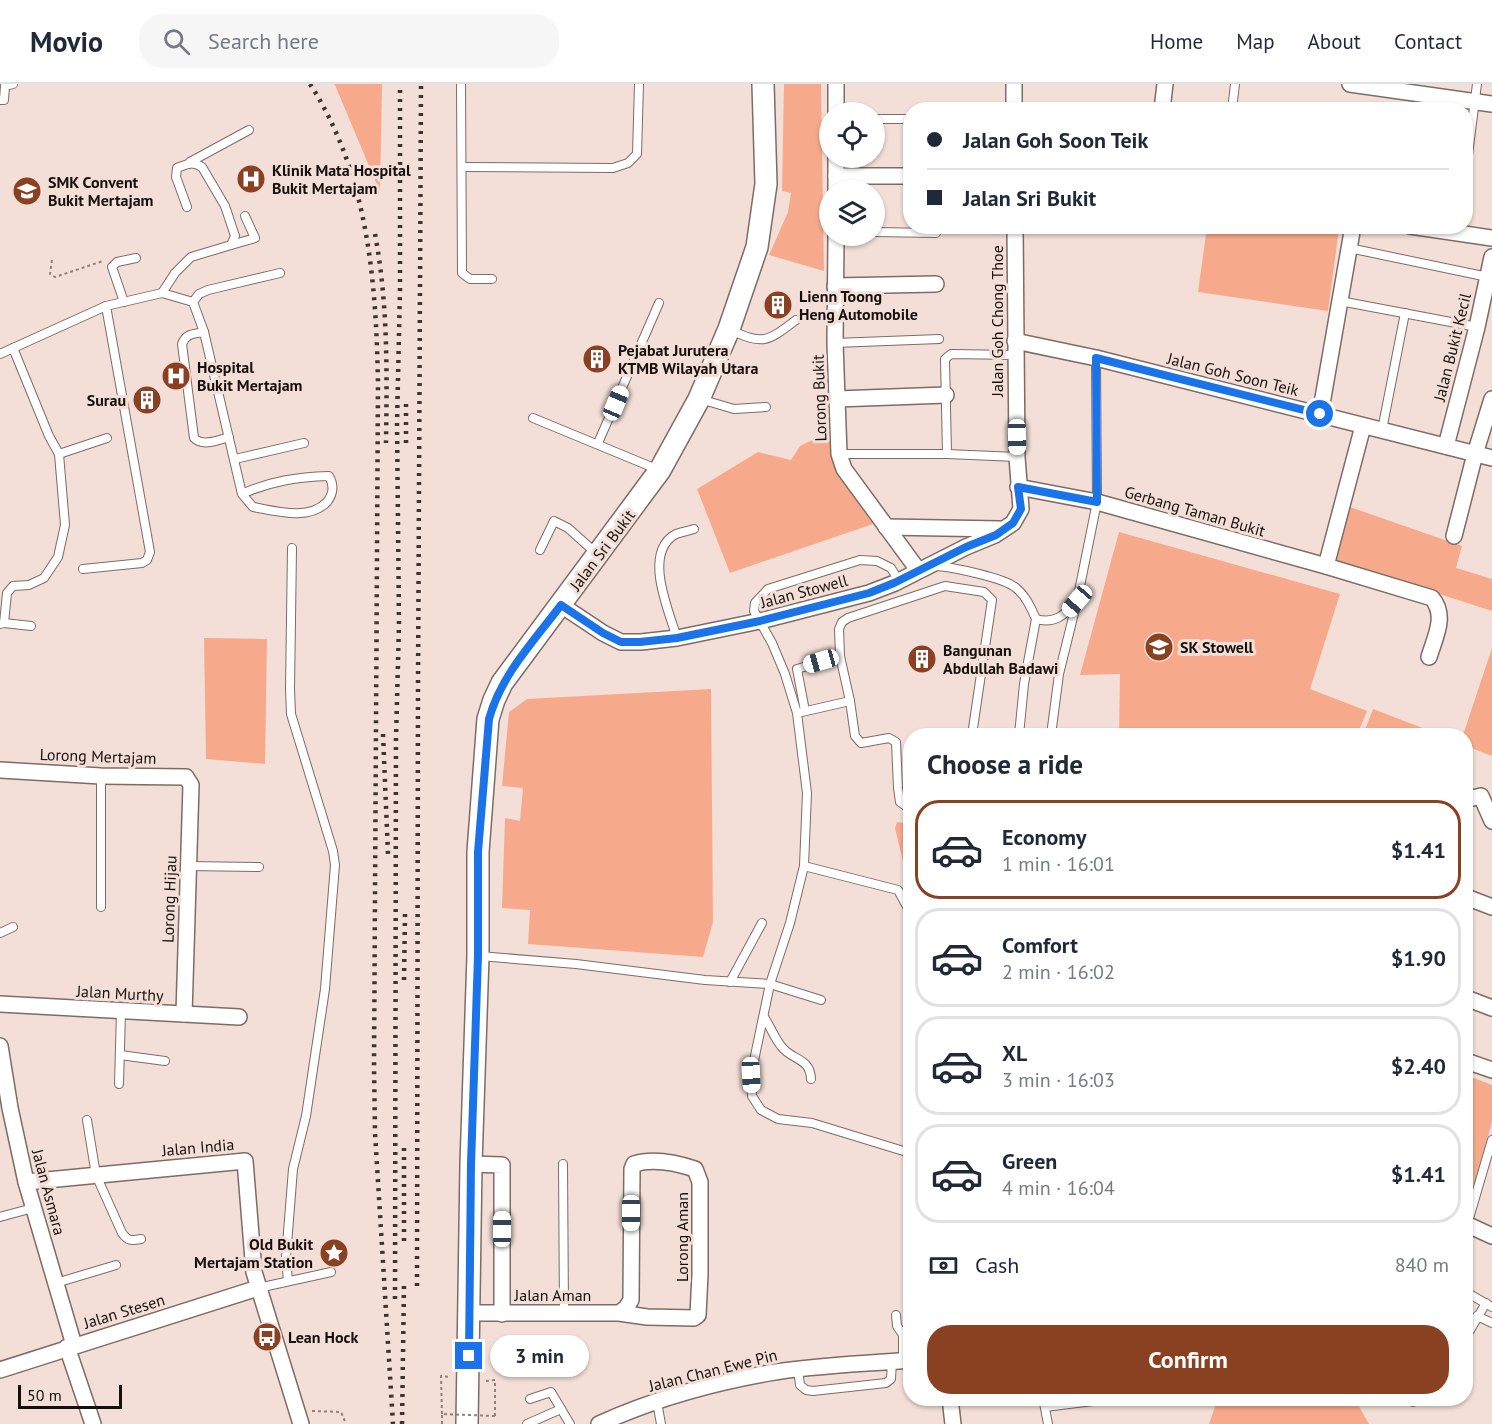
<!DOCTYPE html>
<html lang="en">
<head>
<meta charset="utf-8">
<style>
	body { margin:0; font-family:"PT Sans",sans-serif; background:#f6f6f7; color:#1f2937; height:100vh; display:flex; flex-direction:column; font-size:22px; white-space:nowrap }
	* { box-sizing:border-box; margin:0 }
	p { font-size:20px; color:#747a83 }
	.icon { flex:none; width:33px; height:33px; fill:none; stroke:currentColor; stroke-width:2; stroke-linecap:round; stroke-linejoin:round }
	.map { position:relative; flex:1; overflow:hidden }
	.drawer { position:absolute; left:903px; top:644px; width:570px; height:678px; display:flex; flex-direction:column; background:#fff; border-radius:24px; box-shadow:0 2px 4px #0004 }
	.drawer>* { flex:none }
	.guide { position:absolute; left:903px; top:18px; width:570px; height:132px; border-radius:24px; box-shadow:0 2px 4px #0004; display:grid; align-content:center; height:132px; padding:0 24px; background:#fff }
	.buttons { position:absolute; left:819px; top:18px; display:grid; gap:12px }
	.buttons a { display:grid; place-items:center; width:66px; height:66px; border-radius:50%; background:#fff; box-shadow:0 2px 4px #0004; font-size:30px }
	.scale { position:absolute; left:18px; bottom:15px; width:104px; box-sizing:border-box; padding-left:6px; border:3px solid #16100d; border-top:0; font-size:16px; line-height:21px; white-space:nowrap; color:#16100d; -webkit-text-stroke:4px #f3dfd7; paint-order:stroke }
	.end { position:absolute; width:27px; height:27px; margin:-14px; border:8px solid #1a73e8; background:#fff; box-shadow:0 0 0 3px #fff }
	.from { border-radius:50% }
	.bubble { position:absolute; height:42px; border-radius:21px; background:#fff; box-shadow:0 2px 4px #0004; font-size:20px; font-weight:700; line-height:42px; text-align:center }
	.car { position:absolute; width:18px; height:36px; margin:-18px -9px; border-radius:8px; box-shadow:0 0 4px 2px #0007; background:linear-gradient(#fff 24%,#345 0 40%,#fff 0 76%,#345 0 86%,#fff 0) }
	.guide b { display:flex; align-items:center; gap:21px; height:57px; font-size:22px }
	.guide b+b { border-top:2px solid #e0e1e3 }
	.guide i { width:15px; height:15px; background:#1f2937 }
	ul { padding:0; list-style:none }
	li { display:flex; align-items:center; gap:18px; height:99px; margin:0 12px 9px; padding:0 12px; border:3px solid #e0e1e3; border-radius:24px }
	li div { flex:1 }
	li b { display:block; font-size:22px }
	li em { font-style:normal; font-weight:700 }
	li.current { border-color:#8a4122 }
	li>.icon { width:54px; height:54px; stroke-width:1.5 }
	h2 { padding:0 24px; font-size:27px; line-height:72px }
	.pay { display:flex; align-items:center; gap:15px; height:66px; padding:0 24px; font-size:22px }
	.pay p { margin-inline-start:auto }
	.action { display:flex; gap:12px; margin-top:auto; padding:12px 24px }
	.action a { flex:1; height:69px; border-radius:24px; background:#8a4122; color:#fff; font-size:24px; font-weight:700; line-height:69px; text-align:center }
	header { display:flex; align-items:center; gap:36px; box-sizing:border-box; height:84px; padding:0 30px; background:#fff; border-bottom:2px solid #e0e1e3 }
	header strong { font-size:28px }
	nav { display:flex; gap:33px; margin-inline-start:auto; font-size:21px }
	.search { width:420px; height:54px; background:#f6f6f7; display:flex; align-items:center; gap:15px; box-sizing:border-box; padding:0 21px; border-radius:24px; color:#747a83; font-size:22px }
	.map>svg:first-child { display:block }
</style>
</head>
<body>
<header>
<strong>Movio</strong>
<div class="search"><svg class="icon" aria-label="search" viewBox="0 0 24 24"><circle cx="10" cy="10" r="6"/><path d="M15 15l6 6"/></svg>Search here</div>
<nav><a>Home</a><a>Map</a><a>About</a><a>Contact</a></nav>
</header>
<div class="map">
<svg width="1492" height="1340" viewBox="0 0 1492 1340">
	<rect width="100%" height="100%" fill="#f3dfd7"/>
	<g fill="#f7aa8b">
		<polygon points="334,0 382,0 380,108 335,1"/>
		<polygon points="784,0 821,0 824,187 769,171 788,128 791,109 782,107"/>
		<polygon points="1324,142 1339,145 1328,227 1198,208 1207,143"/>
		<polygon points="831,347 836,388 873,440 730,489 697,405 758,368 791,376 800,362"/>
		<polygon points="1347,422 1462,462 1456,484 1492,495 1492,527 1334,476"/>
		<polygon points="1119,448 1340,510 1310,605 1367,627 1357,651 1119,651 1120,590 1080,591"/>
		<polygon points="204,554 267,555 265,680 206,675"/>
		<polygon points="1492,564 1492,672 1466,662 1466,651 1463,651"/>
		<polygon points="711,605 713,838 703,873 528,860 530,826 502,824 505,734 520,737 523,704 502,702 509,628 527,615"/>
		<polygon points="1373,625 1425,645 1422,651 1363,651"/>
		<polygon points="897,738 910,740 910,807 895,744"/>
		<polygon points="1466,991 1492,1001 1492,1038 1467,1127"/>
		<polygon points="1218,1314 1354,1314 1369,1340 1209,1340"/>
	</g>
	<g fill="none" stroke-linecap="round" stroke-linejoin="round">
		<g stroke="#7d6c65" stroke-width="10">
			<g id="lane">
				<polyline points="461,0 462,189 470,195 492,195"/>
				<polyline points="0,16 4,16 5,2 13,0"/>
				<polyline points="1232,26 1235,0"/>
				<polyline points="874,35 910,35"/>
				<polyline points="190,78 249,46"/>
				<polyline points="462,83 613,84 628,79 637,70 639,0"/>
				<polyline points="1466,86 1477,0"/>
				<polyline points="874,148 936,149"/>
				<polyline points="231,161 255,154 245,132"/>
				<polyline points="1349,164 1488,193"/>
				<path d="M162,209L175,189L191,173L231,161L235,152L225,122L202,83C192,77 187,80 177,84L176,93L187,123"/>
				<polyline points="1340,217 1477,243"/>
				<polyline points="124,218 112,183 117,178 136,174"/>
				<polyline points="193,218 199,210 208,206 280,189"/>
				<path d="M730,246C764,261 767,258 796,236"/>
				<path d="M204,248C194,250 186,249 182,260L194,354C203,363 218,356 229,353"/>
				<polyline points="835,259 939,255"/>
				<path d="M0,270L106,222L162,209L193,218L204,248L242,410L253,423C276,427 309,437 327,418C334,409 334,401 329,392C297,393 271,397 242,410"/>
				<polyline points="700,315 734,325 766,323"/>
				<polyline points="533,334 659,386"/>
				<polyline points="1382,346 1405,229"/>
				<polyline points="598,359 659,219"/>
				<polyline points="59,370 107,354"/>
				<polyline points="839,370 947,370 1017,373"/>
				<polyline points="947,370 945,275 951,270 1015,271"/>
				<polyline points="235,375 304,359"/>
				<polyline points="540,466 554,437 568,444 597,470"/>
				<path d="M936,482C952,483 1005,494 1016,504C1026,512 1031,524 1036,535"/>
				<polyline points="83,485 142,479 147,476 150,468 106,222"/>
				<polyline points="899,497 891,484 877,477 860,476 768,505 755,519 754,527 772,559 785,590 797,629 807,709 804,782 790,839 770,900 751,991 752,1012 761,1026 778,1035 812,1039 910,1069"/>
				<polyline points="4,539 31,542"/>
				<polyline points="0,540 4,539 7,509 13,502 29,501 44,494 58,473 65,441 59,370 49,352 13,264"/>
				<path d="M677,554C669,527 642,468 676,450C681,448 688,447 694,445"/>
				<polyline points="805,627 797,585 840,572"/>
				<polyline points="802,628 850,617"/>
				<path d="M1019,651L1024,600L1036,535C1054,540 1064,532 1076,518"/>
				<polyline points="1051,651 1059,590 1077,517 1097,418 1096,274"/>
				<polyline points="101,692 101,823"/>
				<polyline points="910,725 900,718 898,704 896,658 889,654 861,659 855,652 850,617 840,572 839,545 842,538 848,534 945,502 984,508 992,516 972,651"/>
				<polyline points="188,782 259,783"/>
				<polyline points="804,782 898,806 910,828"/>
				<polyline points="0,849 13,843"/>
				<polyline points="479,872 576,880 705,896 770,900 821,916"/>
				<polyline points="730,898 762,839"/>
				<path d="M764,933C770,942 774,953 781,962C792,977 810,973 811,995"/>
				<polyline points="120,971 165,977"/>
				<polyline points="119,1000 121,927"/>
				<path d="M87,1036L96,1091L122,1149C128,1157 131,1157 141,1155"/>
				<polyline points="1489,1066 1492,1056"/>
				<polyline points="563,1080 564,1229"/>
				<polyline points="0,1133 33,1124"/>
				<polyline points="1467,1141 1489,1066 1492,1067"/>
				<polyline points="288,1197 286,1173 293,1085 306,1032 325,905 335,781 333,767 291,630 290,605 292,464"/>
				<polyline points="56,1199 116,1181"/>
				<polyline points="258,1204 331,1188"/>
				<polyline points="1466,1208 1492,1223"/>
				<polyline points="896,1231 897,1242 903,1251 903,1276"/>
				<polyline points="1477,1232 1492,1239"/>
				<polyline points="1466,1253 1486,1219"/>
				<polyline points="798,1285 800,1301 806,1306 813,1307 886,1299 891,1295 892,1277"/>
				<polyline points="1043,1314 1048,1340"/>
				<polyline points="1406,1314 1413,1318"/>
				<polyline points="530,1315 551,1308 570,1340"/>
				<polyline points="657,1318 661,1340"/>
				<polyline points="1045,1323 1117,1314"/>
				<polyline points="527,1340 561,1325"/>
			</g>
		</g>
		<g stroke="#7d6c65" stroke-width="18">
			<g id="street">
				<polyline points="1350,0 1492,20"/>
				<polyline points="1014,26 1014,0"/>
				<polyline points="1162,26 1165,0"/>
				<polyline points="836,28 836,0"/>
				<polyline points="836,92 910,92"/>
				<polyline points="836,106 836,74"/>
				<polyline points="1410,142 1492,154"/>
				<polyline points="836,152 835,259 839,370 844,385 918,486"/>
				<polyline points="835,202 936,200"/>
				<polyline points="1015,257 1096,274 1492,374"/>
				<polyline points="837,315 946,311"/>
				<polyline points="1320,331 1353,142"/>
				<polyline points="1446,362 1477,243 1492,173"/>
				<path d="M1018,403L1097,418L1326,482L1432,514C1447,532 1435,553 1429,573"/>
				<polyline points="886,443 1000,445"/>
				<polyline points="1454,452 1475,370 1492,315"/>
				<polyline points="1326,482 1363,342"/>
				<polyline points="561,521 603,549 621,558 641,558 677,554 760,537 869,509 895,499 966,463 995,451 1013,439 1021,425 1017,373 1015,142"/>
				<polyline points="0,686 101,692 186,693 191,701 184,930"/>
				<polyline points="1466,712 1473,714 1481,712 1492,737"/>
				<polyline points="1466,813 1492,823"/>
				<polyline points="1466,914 1492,924"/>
				<polyline points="0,920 239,933"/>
				<polyline points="0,962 10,1024 26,1098 74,1261"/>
				<polyline points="1466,977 1492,986"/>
				<polyline points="471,1080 502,1081 502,1230"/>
				<polyline points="26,1098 245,1077 254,1188 301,1340"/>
				<polyline points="1466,1140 1492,1152"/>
				<path d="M470,1229H619L626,1224L631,1216L632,1085L634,1080C653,1074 677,1079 695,1085L700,1098V1190L698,1231L694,1234L647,1233L619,1229"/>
				<polyline points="67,1263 93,1340"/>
				<polyline points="0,1286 258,1204"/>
				<polyline points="950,1314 953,1340"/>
				<path d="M599,1340C652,1316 712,1299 769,1289C816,1281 864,1280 910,1276"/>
			</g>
		</g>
		<g stroke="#7d6c65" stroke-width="24">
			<polyline id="secondary" points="467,1340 471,1080 478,872 478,768 488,635 494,616 502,599 660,386 699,315 729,245 757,163 766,100 763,0"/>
		</g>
		<g stroke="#8e807b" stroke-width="2" stroke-dasharray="3 3" stroke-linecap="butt">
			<polyline points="52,176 50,190 55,193 103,177"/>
			<polyline points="486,1297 495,1296 495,1332"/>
			<polyline points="312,1327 341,1328 346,1340"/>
			<polyline points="442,1330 441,1292 451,1293"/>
		</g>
		<use href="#lane" stroke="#fff" stroke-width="8"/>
		<use href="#street" stroke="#fff" stroke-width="15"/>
		<use href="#secondary" stroke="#fff" stroke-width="21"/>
		<g stroke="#3c3430" stroke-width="4.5" stroke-dasharray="3 6" stroke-linecap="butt">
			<path d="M310,0C368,90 376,196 378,299L374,982L375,1049L393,1340"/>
			<path d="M375,150C388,219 387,289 386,359"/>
			<polyline points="406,359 406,317"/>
			<polyline points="383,650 388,770"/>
			<polyline points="404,896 405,830"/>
			<polyline points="404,1064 404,1157"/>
			<polyline points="417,1202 418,604 421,0"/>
			<polyline points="395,1215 396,654 399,541 397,339 400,206 400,0"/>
			<polyline points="402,1340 404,1202"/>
		</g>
		<polyline stroke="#8e807b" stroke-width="2" stroke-dasharray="3 3" stroke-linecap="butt" points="442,1340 442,1330 495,1332"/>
	</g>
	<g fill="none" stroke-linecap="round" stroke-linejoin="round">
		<path stroke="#1a73e8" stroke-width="8" d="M469,1272L471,1080L478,872V768L489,635C501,591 534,557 561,521L603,549L621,558H640L677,554L760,537L869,509L894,499L966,463L996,451L1013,439L1021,425L1018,403L1097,418L1096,274L1320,330"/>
	</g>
	<defs>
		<g id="hospital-disc" transform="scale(1.5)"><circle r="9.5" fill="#8a4122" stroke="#f3dfd7"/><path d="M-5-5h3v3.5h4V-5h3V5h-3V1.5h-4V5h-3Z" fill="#fff"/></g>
		<g id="school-disc" transform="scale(1.5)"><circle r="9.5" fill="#8a4122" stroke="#f3dfd7"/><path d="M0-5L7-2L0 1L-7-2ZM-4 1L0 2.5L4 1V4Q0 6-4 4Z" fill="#fff"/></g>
		<g id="building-disc" transform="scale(1.5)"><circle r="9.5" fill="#8a4122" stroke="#f3dfd7"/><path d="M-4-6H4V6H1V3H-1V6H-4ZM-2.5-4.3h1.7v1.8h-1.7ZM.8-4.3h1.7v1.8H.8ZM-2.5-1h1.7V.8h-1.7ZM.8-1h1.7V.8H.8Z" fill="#fff"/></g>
		<g id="sight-disc" transform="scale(1.5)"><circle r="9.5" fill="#8a4122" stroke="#f3dfd7"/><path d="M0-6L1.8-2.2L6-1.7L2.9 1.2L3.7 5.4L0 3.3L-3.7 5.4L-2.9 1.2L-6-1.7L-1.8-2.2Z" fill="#fff"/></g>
		<g id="bus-disc" transform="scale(1.5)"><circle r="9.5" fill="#8a4122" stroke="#f3dfd7"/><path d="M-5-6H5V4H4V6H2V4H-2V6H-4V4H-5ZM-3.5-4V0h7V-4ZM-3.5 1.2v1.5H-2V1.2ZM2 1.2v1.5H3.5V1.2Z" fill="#fff"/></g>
	</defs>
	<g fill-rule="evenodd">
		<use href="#hospital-disc" x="251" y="95"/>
		<use href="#school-disc" x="27" y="107"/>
		<use href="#building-disc" x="778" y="221"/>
		<use href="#building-disc" x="597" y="275"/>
		<use href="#hospital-disc" x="176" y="292"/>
		<use href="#building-disc" x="147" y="316"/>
		<use href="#school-disc" x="1159" y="563"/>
		<use href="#building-disc" x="922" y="575"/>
		<use href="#sight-disc" x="334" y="1169"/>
		<use href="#bus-disc" x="267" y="1253"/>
	</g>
	<g text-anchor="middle" stroke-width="6" stroke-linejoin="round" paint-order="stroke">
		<g font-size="16" font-weight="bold" fill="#16100d" stroke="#f3dfd7" text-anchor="start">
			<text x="272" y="92">Klinik Mata Hospital<tspan x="272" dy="18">Bukit Mertajam</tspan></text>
			<text x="48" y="104">SMK Convent<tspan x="48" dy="18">Bukit Mertajam</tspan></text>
			<text x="799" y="218">Lienn Toong<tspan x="799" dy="18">Heng Automobile</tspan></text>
			<text x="618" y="272">Pejabat Jurutera<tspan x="618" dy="18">KTMB Wilayah Utara</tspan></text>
			<text x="197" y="289">Hospital<tspan x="197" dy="18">Bukit Mertajam</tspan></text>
			<text x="126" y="322" text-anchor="end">Surau</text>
			<text x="1180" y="569">SK Stowell</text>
			<text x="943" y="572">Bangunan<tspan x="943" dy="18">Abdullah Badawi</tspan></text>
			<text x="313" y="1166" text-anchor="end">Old Bukit<tspan x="313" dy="18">Mertajam Station</tspan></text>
			<text x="288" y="1259">Lean Hock</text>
		</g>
		<g font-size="16" fill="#16100d" stroke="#f3dfd7">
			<text transform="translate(997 237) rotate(-90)" y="6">Jalan Goh Chong Thoe</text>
			<text transform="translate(1452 263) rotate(-76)" y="6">Jalan Bukit Kecil</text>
			<text transform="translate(1233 290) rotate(14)" y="6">Jalan Goh Soon Teik</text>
			<text transform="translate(819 314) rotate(-92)" y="6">Lorong Bukit</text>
			<text transform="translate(1195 427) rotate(16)" y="6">Gerbang Taman Bukit</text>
			<text transform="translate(602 466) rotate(-53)" y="6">Jalan Sri Bukit</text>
			<text transform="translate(804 507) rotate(-15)" y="6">Jalan Stowell</text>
			<text transform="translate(98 672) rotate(2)" y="6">Lorong Mertajam</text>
			<text transform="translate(169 815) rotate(-88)" y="6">Lorong Hijau</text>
			<text transform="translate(120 909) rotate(3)" y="6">Jalan Murthy</text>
			<text transform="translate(198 1063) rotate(-5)" y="6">Jalan India</text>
			<text transform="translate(49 1108) rotate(75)" y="6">Jalan Asmara</text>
			<text transform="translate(682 1153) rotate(-90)" y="6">Lorong Aman</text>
			<text x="553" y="1217">Jalan Aman</text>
			<text transform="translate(124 1227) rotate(-17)" y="6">Jalan Stesen</text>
			<text transform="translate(713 1286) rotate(-14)" y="6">Jalan Chan Ewe Pin</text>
		</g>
	</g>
</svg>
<div class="buttons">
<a><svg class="icon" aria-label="locate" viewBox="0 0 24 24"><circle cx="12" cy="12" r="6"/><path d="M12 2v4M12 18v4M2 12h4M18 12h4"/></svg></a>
<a><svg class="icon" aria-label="layers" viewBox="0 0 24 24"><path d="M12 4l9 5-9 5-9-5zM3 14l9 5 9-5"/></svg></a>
</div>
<div class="scale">50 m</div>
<i class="end from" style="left:1320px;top:330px"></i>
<i class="end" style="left:469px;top:1272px"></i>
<div class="bubble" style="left:490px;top:1251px;width:99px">3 min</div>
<i class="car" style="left:616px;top:319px;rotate:23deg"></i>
<i class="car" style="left:1017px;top:353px;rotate:179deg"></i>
<i class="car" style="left:1077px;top:517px;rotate:221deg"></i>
<i class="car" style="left:821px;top:577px;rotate:254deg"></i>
<i class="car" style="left:751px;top:991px;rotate:177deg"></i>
<i class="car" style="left:631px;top:1129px;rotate:180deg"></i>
<i class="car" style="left:502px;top:1145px;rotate:0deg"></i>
<div class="guide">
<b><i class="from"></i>Jalan Goh Soon Teik</b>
<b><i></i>Jalan Sri Bukit</b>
</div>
<section class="drawer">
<h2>Choose a ride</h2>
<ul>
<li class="current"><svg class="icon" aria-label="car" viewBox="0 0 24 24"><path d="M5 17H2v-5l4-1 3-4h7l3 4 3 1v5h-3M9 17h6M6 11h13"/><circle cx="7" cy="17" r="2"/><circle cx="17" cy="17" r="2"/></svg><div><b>Economy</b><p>1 min · 16:01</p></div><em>$1.41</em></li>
<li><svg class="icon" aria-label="car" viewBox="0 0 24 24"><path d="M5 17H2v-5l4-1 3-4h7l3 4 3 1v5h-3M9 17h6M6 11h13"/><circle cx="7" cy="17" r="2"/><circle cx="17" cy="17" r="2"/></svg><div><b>Comfort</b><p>2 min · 16:02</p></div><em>$1.90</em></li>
<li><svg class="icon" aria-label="car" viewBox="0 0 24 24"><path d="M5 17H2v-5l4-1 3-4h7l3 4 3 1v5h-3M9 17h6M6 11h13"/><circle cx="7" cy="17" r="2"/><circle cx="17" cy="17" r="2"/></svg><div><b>XL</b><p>3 min · 16:03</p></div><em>$2.40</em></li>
<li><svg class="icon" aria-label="car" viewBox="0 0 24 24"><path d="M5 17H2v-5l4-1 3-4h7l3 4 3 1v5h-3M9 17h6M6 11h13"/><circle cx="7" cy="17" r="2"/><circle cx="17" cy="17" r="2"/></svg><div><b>Green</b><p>4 min · 16:04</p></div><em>$1.41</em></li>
</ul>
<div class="pay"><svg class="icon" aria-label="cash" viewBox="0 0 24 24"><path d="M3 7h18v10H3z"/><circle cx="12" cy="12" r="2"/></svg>Cash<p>840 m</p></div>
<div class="action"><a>Confirm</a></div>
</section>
</div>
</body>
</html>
